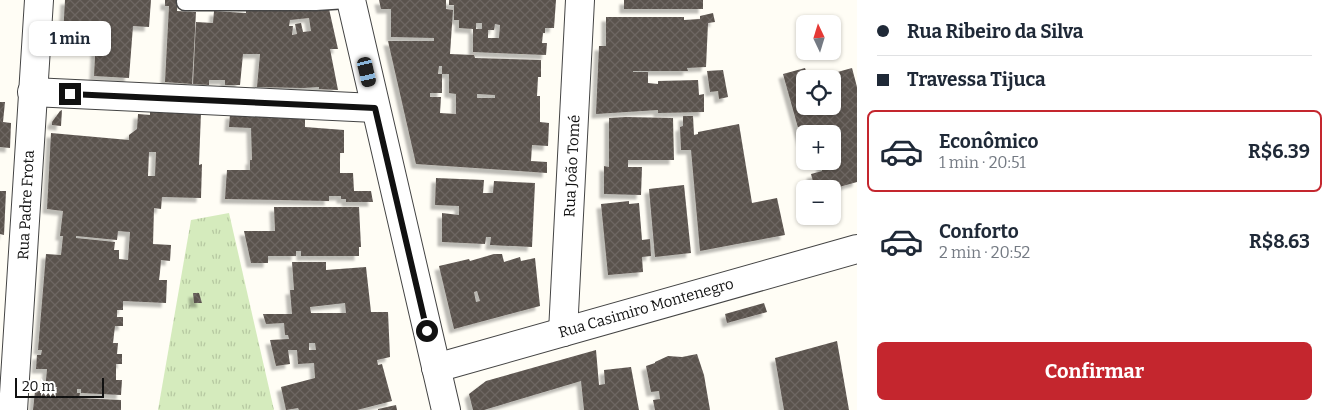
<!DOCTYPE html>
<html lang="pt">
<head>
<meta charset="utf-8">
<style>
	body { margin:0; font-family:Bitter,serif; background:#f2f2f3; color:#1f2937; height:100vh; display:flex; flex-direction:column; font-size:19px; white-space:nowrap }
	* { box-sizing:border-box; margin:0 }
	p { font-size:16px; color:#747a83 }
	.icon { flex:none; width:28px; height:28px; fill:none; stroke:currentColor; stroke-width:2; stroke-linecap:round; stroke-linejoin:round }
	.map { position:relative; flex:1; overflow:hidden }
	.sheet { display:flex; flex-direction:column; background:#fff; width:475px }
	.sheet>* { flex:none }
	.banner { display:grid; align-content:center; height:110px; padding:0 20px; background:#fff }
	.needle { width:32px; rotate:356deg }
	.buttons { position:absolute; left:796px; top:15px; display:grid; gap:10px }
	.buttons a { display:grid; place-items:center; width:45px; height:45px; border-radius:8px; background:#fff; box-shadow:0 1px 4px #0004; font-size:25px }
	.scale { position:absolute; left:15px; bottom:12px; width:89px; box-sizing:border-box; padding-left:5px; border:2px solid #111; border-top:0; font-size:14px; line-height:18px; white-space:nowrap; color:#111; -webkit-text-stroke:4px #fff; paint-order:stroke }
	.end { position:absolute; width:22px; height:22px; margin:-11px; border:6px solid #111; background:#fff; box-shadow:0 0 0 2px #fff }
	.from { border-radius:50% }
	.bubble { position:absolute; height:35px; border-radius:8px; background:#fff; box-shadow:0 1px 4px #0004; font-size:16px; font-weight:700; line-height:35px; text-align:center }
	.car { position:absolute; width:15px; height:30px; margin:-15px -8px; border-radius:6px; box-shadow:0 0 4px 1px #0007; background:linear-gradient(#222 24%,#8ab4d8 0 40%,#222 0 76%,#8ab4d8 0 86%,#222 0) }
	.banner b { display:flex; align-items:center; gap:18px; height:48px; font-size:19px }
	.banner b+b { border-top:1px solid #e0e1e3 }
	.banner i { width:12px; height:12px; background:#1f2937 }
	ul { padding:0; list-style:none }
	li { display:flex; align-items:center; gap:15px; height:82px; margin:0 10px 8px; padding:0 10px; border:2px solid transparent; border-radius:8px }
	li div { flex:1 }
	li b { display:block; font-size:19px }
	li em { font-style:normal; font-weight:700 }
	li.active { border-color:#c4262e }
	li>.icon { width:45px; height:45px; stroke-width:1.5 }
	.button { display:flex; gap:10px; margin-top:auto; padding:10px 20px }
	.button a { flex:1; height:58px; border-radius:8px; background:#c4262e; color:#fff; font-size:20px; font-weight:700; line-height:58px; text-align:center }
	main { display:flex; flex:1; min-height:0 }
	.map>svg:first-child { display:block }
</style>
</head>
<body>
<main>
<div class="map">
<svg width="857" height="410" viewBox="0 0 857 410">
	<defs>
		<pattern id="grass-tufts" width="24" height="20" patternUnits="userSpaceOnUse" patternTransform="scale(1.25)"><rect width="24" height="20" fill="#d5ebbd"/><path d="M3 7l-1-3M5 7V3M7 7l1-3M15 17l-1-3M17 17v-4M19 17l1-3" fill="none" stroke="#b6c8a1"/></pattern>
		<pattern id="building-cross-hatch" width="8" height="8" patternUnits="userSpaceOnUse" patternTransform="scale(1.25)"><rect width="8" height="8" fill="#5a524d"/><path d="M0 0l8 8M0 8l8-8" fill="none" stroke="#6d6662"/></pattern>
		<filter id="shadow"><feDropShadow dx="-4.5" dy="4.5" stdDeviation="1" flood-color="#0004"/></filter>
	</defs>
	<rect width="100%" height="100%" fill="#fffdf5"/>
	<polygon fill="url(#grass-tufts)" points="229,213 274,410 158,410 191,220"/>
	<g fill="url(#building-cross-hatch)" fill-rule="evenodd" filter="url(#shadow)">
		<polygon points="65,0 151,0 149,27 133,26 129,78 94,76 96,37 63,35"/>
		<polygon points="165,0 178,0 177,11 196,12 192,84 165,82 169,6 165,6"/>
		<path d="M379,0H446V9L453,10L450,54L474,55L475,58L541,60V77H538L537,96H540V122L549,123L548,146L532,145L531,161L547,162V173L416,164L388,41H434V38L391,37V9H381ZM439,66H442V74H449V93L456,94V114L440,113L441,97H430V93H442V74H438ZM477,94L495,95V98H477Z"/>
		<path d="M449,0H556L554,28H545V33H543L542,43H547L546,55L473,52V29L459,28V20H454V5H449ZM476,23H482V29H476ZM495,24L500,25L499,38H488V30H494Z"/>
		<rect x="624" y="0" width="79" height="9"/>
		<path d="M329,9L338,49H330L338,90L319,89V87L303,88L257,87L260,54H243L240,85H225V80H209V85L193,84L196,22L213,23L214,11L246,13V10ZM309,18L311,31L303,32L301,23L295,24L297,34L292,35L293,26H289L290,20Z"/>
		<polygon points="713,13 715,22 708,23 706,67 687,68 688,71 633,71 633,72 648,72 648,83 658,84 658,81 698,80 699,95 704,94 704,112 658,113 658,110 596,114 599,46 606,46 606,17 684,17 684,20 700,19 700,16"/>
		<path d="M805,68L807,74L821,71L823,76L852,68L857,87V182L832,189H815L811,174L822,171L820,161H832V134H805V141L802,142L783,74ZM805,79H832V106H805Z"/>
		<polygon points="723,70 728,97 719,99 718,91 710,92 707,71"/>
		<polygon points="0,102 5,102 3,122 11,123 10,148 0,147"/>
		<polygon points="62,110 61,126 52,125 52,122 60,111"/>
		<path d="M150,111L201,112L199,165L202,164L201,198L162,197L161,209L154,208L153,244L171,245L170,261L161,260L160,272L159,280H167L166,303L123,301V310H117V317H123V326H115L113,343H118L117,354H122V364H116V380H122L121,395L81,393V389H77V393H80L79,398L121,400V410H33L35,391H45L47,369H36L37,355H41L42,350H38L46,254L61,255L63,236H60L63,211L47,209L51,133L129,140V135L137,129L138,114L150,115ZM149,152H156L155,176H148ZM118,231L130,232L128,260L119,259V250H114L115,242L76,238V236L117,240Z"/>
		<polygon points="230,114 305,116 305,127 344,130 344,153 340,153 340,173 353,173 354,191 371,191 373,202 346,202 346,199 341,199 341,196 329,196 329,201 225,199 227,170 250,170 250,160 252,160 251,128 229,127"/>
		<polygon points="683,116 693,116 694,135 698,134 698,132 739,124 752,203 777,198 785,235 700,251 691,150 681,150 680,127 683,126"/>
		<polygon points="626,117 673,118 674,160 628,160 628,167 642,167 641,195 604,194 604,166 609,167 609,118"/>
		<polygon points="436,178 484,180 483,193 493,193 494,181 535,183 532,247 490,245 491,237 486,237 485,244 442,242 442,213 459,215 459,206 435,205"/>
		<polygon points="684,185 691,253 655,257 649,189"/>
		<polygon points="0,191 6,191 4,235 0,234"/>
		<polygon points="629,201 629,204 639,203 642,240 650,239 651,256 642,257 643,272 608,275 601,204"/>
		<polygon points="274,207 359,207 361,247 359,247 359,256 301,256 301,251 296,251 296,256 268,256 268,263 251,263 244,231 275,231"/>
		<path d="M494,254H502L504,262L520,257L521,261L535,258L540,306L454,329L439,266L469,259L470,261ZM477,291L480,301L476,302L474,292Z"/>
		<path d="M292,262H326V270L366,267L371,312H388L390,357L377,360L378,365L382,364L392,401L357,410H299L298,408L286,410L281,387L315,378L314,363L298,364L297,350H288L290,364L276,366L270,340L289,339L288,335H285L284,323L266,324L263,314H292L290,290H294ZM345,303L346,313H311L310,307ZM309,343H315L316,350H309Z"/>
		<polygon points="193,293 199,293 202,303 194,303"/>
		<polygon points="764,303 767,312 727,323 725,314"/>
		<polygon points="837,341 849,410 784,410 775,358"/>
		<polygon points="596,350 599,385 605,384 604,370 631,367 639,410 584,410 581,381 484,410 473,410 469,394 486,381"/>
		<polygon points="697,354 704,375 710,410 655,410 653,400 660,399 659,391 651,392 646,366 655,363 655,362 668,356 682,357"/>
		<polygon points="396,405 397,410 378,410 378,409"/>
	</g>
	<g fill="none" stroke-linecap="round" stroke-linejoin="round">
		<g stroke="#444" stroke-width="19">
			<polyline id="lane" points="185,2 316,2 347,0"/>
		</g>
		<g stroke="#444" stroke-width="30">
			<g id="street">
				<polyline points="351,0 446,410"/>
				<polyline points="32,92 375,108"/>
				<polyline points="563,332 580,0"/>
				<polyline points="436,368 857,249"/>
				<polyline points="13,410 39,0"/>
			</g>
		</g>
		<use href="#lane" stroke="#fff" stroke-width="16"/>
		<use href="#street" stroke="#fff" stroke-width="28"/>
	</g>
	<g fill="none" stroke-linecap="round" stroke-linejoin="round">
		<polyline stroke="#111" stroke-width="6" points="70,94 375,108 427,331"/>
	</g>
	<g text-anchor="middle" stroke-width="5" stroke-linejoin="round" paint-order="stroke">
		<g font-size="15" fill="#111" stroke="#fff">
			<text transform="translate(572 166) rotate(-87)" y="5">Rua João Tomé</text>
			<text transform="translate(26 205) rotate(-87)" y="5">Rua Padre Frota</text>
			<text transform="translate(646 308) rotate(-16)" y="5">Rua Casimiro Montenegro</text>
		</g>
	</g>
</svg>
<div class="buttons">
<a><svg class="needle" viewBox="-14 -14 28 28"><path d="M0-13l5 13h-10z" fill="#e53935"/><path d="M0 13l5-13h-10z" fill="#747a83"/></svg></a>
<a><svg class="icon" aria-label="locate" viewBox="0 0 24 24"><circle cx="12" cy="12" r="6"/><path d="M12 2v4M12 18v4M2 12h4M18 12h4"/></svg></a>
<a>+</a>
<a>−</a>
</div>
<div class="scale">20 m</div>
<i class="end from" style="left:427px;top:331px"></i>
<i class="end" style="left:70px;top:94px"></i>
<div class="bubble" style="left:29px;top:21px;width:82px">1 min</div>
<i class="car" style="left:367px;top:72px;rotate:167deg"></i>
</div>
<section class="sheet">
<div class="banner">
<b><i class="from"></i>Rua Ribeiro da Silva</b>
<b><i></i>Travessa Tijuca</b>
</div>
<ul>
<li class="active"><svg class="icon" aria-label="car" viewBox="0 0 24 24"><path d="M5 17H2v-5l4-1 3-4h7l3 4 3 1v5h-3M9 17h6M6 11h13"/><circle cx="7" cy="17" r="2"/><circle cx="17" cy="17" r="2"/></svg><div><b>Econômico</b><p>1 min · 20:51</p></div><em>R$6.39</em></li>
<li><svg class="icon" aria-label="car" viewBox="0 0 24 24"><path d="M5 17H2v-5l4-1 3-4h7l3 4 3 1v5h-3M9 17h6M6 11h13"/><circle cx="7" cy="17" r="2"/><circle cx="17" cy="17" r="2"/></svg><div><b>Conforto</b><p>2 min · 20:52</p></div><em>R$8.63</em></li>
</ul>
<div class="button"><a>Confirmar</a></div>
</section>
</main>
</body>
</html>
